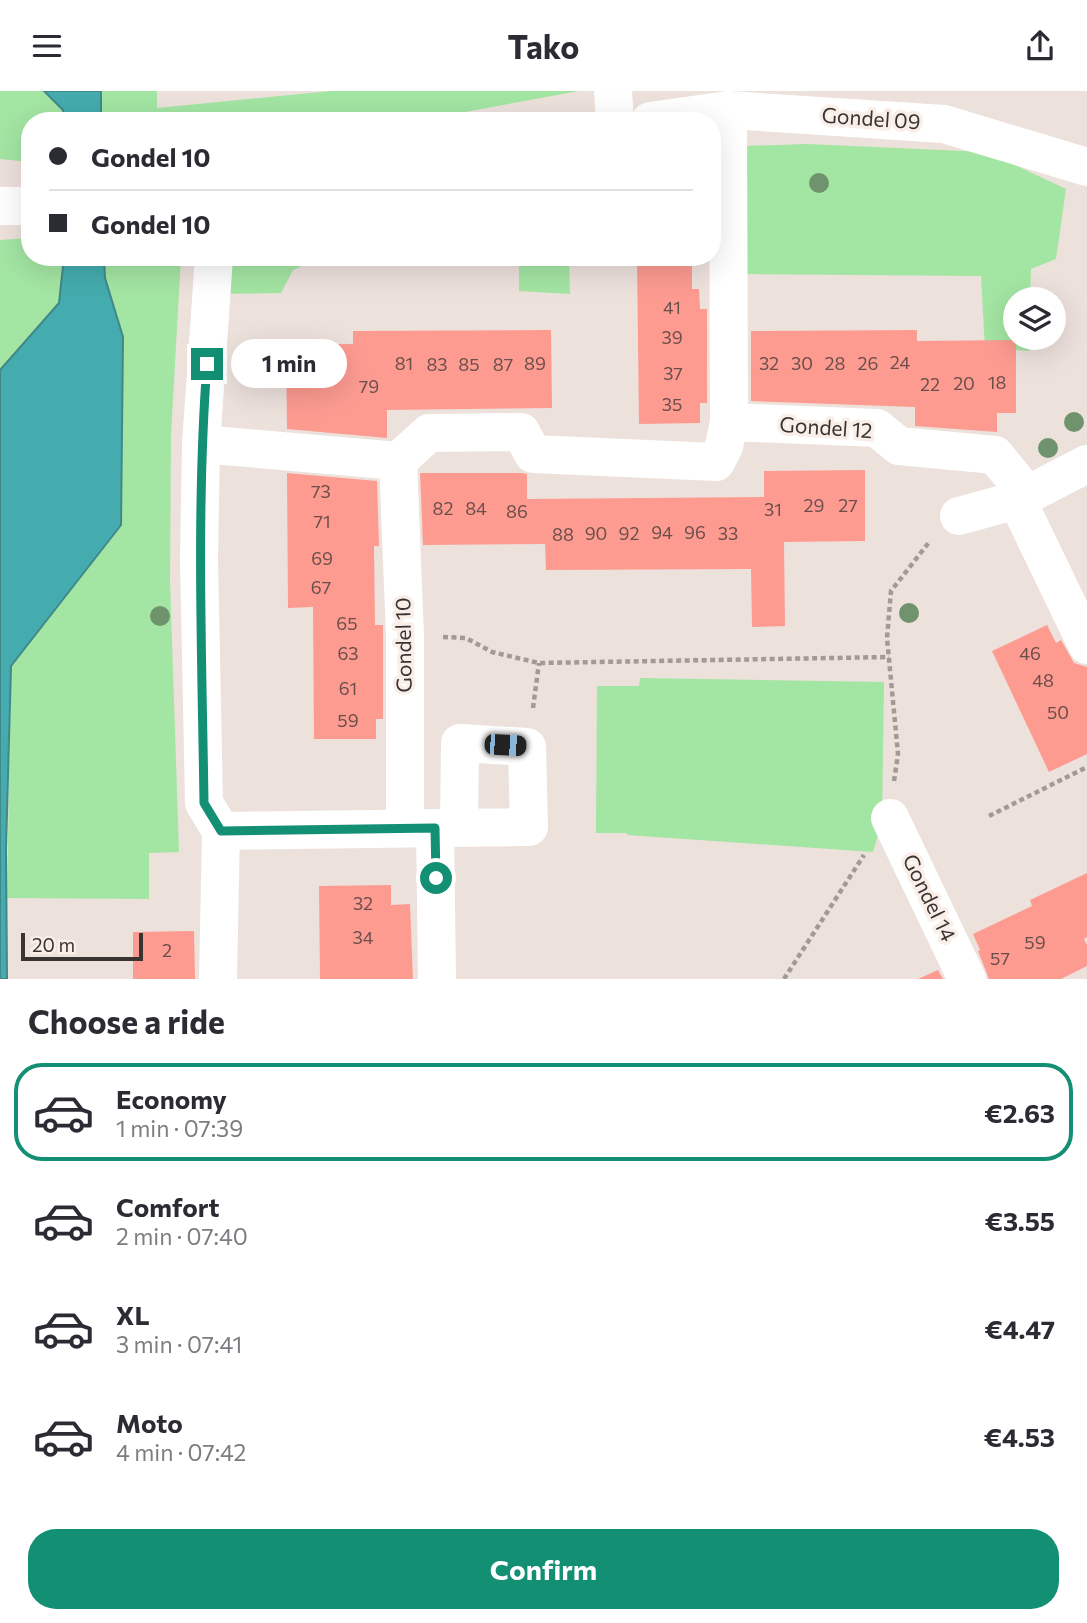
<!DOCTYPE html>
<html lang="en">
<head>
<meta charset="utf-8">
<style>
	body { margin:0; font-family:Commissioner,sans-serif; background:#f2f2f3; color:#2b2b33; height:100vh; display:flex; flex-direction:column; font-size:26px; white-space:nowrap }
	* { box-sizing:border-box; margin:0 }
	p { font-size:23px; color:#7c7c81 }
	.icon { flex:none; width:38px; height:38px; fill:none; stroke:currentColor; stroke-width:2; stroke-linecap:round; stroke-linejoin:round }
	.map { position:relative; height:888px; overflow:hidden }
	.side { display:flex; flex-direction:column; background:#fff; flex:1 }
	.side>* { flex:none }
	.top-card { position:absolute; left:21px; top:21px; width:700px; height:154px; border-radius:28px; box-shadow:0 7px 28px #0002; display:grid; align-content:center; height:154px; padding:0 28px; background:#fff }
	.fabs { position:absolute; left:1003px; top:196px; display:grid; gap:14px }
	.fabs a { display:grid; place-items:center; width:63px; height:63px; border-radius:50%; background:#fff; box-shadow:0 7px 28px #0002; font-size:35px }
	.scale { position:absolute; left:21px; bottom:18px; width:122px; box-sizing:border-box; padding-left:7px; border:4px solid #393432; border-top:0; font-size:19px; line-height:24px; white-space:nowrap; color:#393432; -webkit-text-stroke:5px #faeee9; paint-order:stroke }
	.end { position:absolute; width:32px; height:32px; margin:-16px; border:9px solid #138f74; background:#fff; box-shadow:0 0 0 4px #fff }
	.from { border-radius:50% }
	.bubble { position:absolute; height:49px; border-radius:24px; background:#fff; box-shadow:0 7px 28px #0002; font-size:23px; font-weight:700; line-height:49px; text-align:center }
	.car { position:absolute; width:21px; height:42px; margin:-21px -10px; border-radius:9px; box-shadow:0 0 5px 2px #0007; background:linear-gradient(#222 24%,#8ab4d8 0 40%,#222 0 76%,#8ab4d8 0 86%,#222 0) }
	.top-card b { display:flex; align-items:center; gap:24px; height:66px; font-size:26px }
	.top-card b+b { border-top:2px solid #e1e1e2 }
	.top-card i { width:18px; height:18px; background:#2b2b33 }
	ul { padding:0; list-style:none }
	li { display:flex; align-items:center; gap:21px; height:98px; margin:0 14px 10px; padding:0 14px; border:4px solid transparent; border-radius:28px }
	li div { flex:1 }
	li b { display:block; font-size:26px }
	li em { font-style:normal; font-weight:700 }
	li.active { border-color:#138f74 }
	li>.icon { width:63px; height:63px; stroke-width:1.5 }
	h2 { padding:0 28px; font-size:32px; line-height:84px }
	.cta { display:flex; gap:14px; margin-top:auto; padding:14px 28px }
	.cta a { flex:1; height:80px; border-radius:28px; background:#138f74; color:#fff; font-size:28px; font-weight:700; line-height:80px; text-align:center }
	header { display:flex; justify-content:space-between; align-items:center; height:91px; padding:0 28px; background:#fff; font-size:32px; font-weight:700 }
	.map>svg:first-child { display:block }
</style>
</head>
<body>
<header><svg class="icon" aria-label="menu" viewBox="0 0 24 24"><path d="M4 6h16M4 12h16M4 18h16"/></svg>Tako<svg class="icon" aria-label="share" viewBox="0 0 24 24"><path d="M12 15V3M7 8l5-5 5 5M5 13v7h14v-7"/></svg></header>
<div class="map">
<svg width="1087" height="888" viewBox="0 0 1087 888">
	<rect width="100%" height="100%" fill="#ede1dc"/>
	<g fill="#a3e5a3">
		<polygon points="0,0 44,0 64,19 64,30 30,30 30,71 0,68"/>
		<polygon points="101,0 157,0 157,17 331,0 579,0 416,30 101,30"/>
		<polygon points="807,53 987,61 1066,98 1056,168 1031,178 1030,208 1015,208 1015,247 1029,247 1029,260 985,257 981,185 741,183 744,55"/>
		<polygon points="30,147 30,166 64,166 59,212 0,279 0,149"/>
		<polygon points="104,166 181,166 171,343 170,489 179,761 149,762 149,808 7,807 11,575 121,434 123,246 105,187"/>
		<polygon points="220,166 323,166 293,179 281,202 215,203"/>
		<polygon points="519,166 569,166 570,203 519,200"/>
		<polygon points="640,587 884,591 882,731 873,761 627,744 627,742 596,742 597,595 639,595"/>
	</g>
	<g fill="#44acae" stroke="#418889" stroke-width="2">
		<polygon points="44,0 101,0 101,30 64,30 63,19"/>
		<polygon points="64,166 104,166 105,187 123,246 121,434 11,575 6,759 7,888 0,888 0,279 59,212"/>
	</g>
	<g fill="#fd9b91">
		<polygon points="637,166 692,166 692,198 699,198 700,218 707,218 707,312 700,312 700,332 639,333"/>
		<polygon points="551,239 552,317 387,319 387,347 287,338 286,254 353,253 353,240"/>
		<polygon points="917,239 917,250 1016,249 1016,322 997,322 997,341 915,335 915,316 751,310 751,240"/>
		<polygon points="865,379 865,450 784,451 785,535 752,536 751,478 546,479 545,453 423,454 420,382 522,382 527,383 527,408 646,407 764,406 764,380"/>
		<polygon points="287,382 377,390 379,455 374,455 375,534 383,534 383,628 376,628 376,648 314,648 313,516 288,517"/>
		<polygon points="1047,534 1056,552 1061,549 1074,572 1087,576 1087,663 1049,681 992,560"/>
		<polygon points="1087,782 1087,846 1084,848 1087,854 1087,875 1061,888 989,888 978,860 980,859 973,843 1032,815 1030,809"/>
		<polygon points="391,794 391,814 410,813 413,888 320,888 319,795"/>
		<polygon points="194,840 195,888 133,888 133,841"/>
		<polygon points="938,879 943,888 918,888"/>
	</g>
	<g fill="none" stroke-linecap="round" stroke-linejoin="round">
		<g stroke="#a39a96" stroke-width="4.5" stroke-dasharray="5 3.5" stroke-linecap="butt">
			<polyline points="443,546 466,547 492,561 539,572 889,566"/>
			<polyline points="533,617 539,572"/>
			<polyline points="894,690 898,663 887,547 891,500 930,450"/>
			<polyline points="989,725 1087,676"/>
			<polyline points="784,888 864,764"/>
		</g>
		<g stroke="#fff" stroke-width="38">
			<polyline points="613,0 615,30"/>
			<polyline points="650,30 728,19 944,33 1087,76"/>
			<polyline points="0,115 30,115"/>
			<polyline points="214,166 201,353 199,468 204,712 221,740 529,736 527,656 460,652 459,736"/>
			<polyline points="729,331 877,337 899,355 995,364 1026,402"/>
			<polyline points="201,353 398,370 429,342 521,341 533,363 716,371 724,355 729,331 728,19"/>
			<polyline points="398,370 405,545 405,737"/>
			<polyline points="1017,409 1087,554"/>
			<polyline points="959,425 1017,409 1087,373"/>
			<polyline points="890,727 967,888"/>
			<polyline points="435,737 437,888"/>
			<polyline points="218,888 221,740"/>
		</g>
	</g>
	<g fill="#6f936d">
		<circle cx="819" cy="92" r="10"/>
		<circle cx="1074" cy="331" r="10"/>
		<circle cx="1048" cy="357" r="10"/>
		<circle cx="909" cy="522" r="10"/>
		<circle cx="160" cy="525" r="10"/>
	</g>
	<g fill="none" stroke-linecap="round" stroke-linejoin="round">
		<path stroke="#138f74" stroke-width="9" d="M207,273C196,419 202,565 204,712L221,740L435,737L436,787"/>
	</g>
	<g text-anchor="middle" stroke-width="7" stroke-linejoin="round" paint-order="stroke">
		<g font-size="18" fill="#6a4e4a">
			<text x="672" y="223">41</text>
			<text x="672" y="253">39</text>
			<text x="900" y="278">24</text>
			<text x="404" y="279">81</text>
			<text x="535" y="279">89</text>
			<text x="769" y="279">32</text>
			<text x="802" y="279">30</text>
			<text x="835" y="279">28</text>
			<text x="868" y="279">26</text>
			<text x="437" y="280">83</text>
			<text x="469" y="280">85</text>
			<text x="503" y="280">87</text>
			<text x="673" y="289">37</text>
			<text x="997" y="298">18</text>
			<text x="964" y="299">20</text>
			<text x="930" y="300">22</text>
			<text x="369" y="302">79</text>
			<text x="672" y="320">35</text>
			<text x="321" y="407">73</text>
			<text x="814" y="421">29</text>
			<text x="848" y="421">27</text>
			<text x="443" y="424">82</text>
			<text x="476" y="424">84</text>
			<text x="773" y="425">31</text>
			<text x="517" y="427">86</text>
			<text x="322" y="437">71</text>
			<text x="662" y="448">94</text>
			<text x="695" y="448">96</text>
			<text x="596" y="449">90</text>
			<text x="629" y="449">92</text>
			<text x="728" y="449">33</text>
			<text x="563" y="450">88</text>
			<text x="322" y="474">69</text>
			<text x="321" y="503">67</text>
			<text x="347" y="539">65</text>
			<text x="348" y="569">63</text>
			<text x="1030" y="569">46</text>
			<text x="1043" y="596">48</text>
			<text x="348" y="604">61</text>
			<text x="1058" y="628">50</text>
			<text x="348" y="636">59</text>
			<text x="363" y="819">32</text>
			<text x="363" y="853">34</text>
			<text x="1035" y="858">59</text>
			<text x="167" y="866">2</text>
			<text x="1000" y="874">57</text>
		</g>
		<g font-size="21" fill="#393432" stroke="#faeee9">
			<text transform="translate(871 28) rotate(4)" y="7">Gondel 09</text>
			<text transform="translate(826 337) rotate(4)" y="7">Gondel 12</text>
			<text transform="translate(404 554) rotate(-91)" y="7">Gondel 10</text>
			<text transform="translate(929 807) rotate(64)" y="7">Gondel 14</text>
		</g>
	</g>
</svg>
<div class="fabs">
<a><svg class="icon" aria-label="layers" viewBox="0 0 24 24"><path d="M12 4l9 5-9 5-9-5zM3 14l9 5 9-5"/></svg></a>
</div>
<div class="scale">20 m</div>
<i class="end from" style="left:436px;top:787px"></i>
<i class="end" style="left:207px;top:273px"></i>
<div class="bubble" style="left:231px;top:248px;width:116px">1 min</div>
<i class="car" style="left:505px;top:654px;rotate:93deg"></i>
<div class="top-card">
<b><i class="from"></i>Gondel 10</b>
<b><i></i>Gondel 10</b>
</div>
</div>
<section class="side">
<h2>Choose a ride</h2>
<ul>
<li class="active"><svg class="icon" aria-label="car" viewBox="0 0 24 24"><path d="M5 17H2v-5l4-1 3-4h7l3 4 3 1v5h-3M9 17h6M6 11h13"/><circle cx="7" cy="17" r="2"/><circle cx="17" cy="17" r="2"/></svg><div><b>Economy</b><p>1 min · 07:39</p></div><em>€2.63</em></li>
<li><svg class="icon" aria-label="car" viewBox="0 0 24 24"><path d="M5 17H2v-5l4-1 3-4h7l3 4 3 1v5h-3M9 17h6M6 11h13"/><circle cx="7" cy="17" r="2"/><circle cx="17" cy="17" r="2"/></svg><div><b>Comfort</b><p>2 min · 07:40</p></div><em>€3.55</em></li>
<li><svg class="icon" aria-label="car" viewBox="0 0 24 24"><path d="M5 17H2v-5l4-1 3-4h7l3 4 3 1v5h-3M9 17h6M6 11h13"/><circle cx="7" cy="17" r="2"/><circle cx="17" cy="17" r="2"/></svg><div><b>XL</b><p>3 min · 07:41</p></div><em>€4.47</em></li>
<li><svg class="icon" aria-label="car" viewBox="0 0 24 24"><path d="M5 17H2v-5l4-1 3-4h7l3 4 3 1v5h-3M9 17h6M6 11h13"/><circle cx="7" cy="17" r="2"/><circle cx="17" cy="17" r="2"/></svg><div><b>Moto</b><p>4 min · 07:42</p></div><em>€4.53</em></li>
</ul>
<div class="cta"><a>Confirm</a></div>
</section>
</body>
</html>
